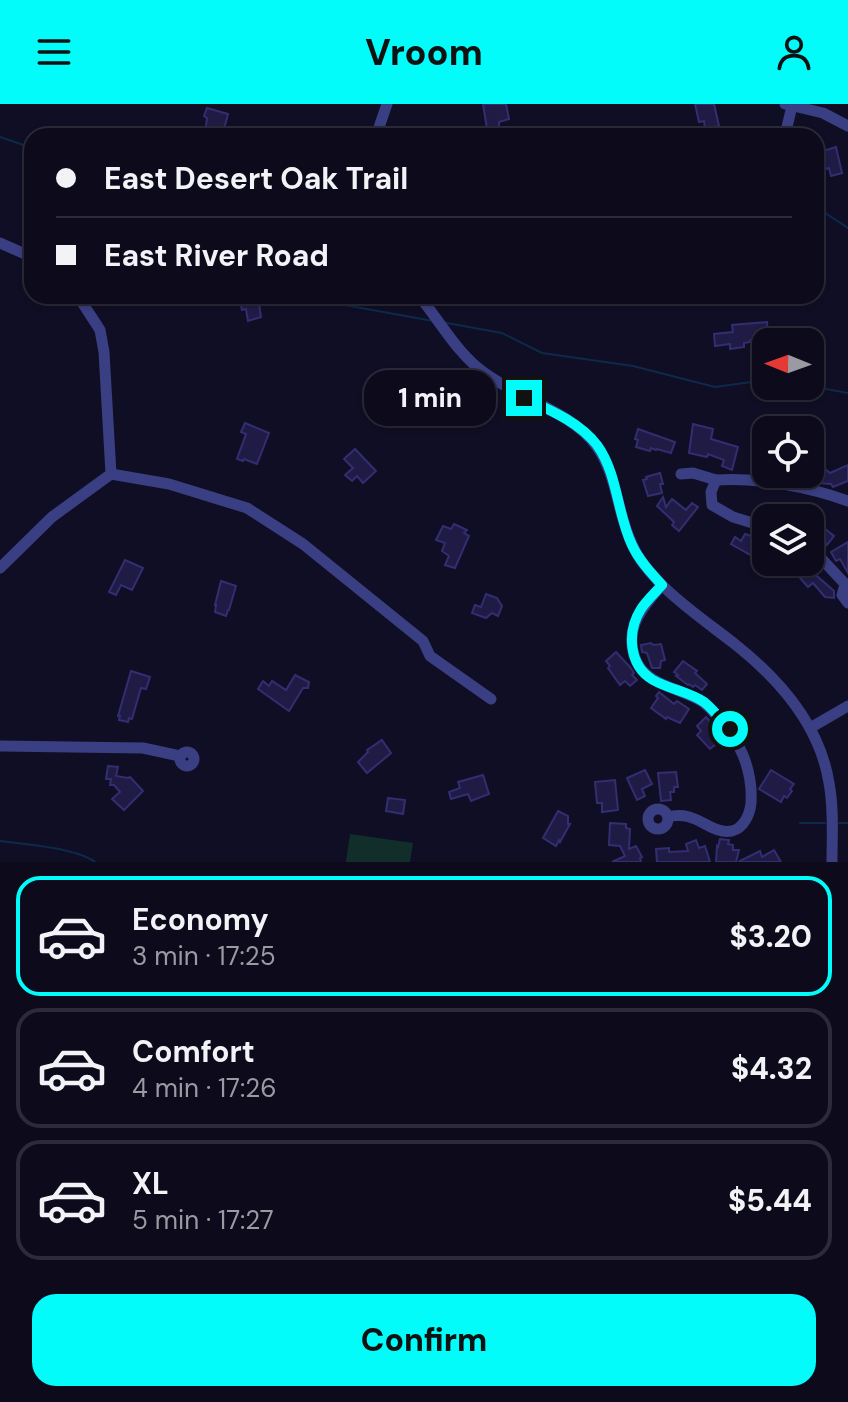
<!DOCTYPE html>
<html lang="en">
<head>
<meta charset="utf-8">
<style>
	body { margin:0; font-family:"DM Sans",sans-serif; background:#1a1828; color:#f1f3f6; height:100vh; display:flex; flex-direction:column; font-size:30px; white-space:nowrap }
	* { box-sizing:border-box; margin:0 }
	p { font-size:26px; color:#9a9aa3 }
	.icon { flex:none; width:44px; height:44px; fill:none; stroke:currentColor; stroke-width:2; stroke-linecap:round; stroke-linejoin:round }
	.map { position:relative; height:758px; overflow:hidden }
	.details { display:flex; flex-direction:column; background:#0c0a1b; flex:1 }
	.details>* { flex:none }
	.guide { position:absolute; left:24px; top:24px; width:800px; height:176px; border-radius:24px; box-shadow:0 2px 6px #0004,0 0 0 2px #2c2b3a; display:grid; align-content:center; height:176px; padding:0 32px; background:#0c0a1b }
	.needle { width:52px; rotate:271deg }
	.fabs { position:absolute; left:752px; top:224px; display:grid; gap:16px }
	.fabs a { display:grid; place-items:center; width:72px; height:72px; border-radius:16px; background:#0c0a1b; box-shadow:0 2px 6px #0004,0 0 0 2px #2c2b3a; font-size:40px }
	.end { position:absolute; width:36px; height:36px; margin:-18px; border:10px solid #01fcfa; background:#111; box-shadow:0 0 0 4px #111 }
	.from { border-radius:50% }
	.bubble { position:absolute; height:56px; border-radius:24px; background:#0c0a1b; box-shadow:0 2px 6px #0004,0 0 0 2px #2c2b3a; font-size:26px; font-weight:800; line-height:56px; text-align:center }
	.guide b { display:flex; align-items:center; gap:28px; height:76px; font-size:30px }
	.guide b+b { border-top:2px solid #2c2b3a }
	.guide i { width:20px; height:20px; background:#f1f3f6 }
	ul { padding:14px 0 0; list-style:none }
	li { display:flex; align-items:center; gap:24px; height:120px; margin:0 16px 12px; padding:0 16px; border:4px solid #2c2b3a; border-radius:24px }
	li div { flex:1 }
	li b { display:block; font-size:30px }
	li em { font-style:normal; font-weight:800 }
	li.current { border-color:#01fcfa }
	li>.icon { width:72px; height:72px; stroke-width:1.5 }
	.action { display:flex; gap:16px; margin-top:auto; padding:16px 32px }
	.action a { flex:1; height:92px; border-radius:24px; background:#01fcfa; color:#111; font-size:32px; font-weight:800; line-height:92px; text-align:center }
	header { display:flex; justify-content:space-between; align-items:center; height:104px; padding:0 32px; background:#01fcfa; color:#111; font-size:36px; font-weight:800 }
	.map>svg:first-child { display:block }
</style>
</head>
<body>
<header><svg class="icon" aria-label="menu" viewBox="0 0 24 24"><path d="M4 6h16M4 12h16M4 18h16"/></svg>Vroom<svg class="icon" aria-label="person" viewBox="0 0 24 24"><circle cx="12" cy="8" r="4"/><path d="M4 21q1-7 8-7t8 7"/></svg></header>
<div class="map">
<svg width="848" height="758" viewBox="0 0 848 758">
	<rect width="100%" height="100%" fill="#100e24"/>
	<polygon fill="#112e2a" points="350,730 413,739 410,758 346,758"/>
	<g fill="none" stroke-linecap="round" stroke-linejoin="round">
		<g stroke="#0d2a4a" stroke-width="2">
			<polyline points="0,33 32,44"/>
			<polyline points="816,103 848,124"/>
			<polyline points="314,192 317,196 433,217"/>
			<polyline points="447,219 502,229 542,249 633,262 715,283 766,276"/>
			<polyline points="810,282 848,289"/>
			<polyline points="800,719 825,719"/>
			<polyline points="839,719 848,719"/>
			<path d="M0,737C25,740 76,744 95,758"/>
		</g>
	</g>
	<g fill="#1f1b45" stroke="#332d71" stroke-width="2">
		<polygon points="483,0 506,0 509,15 499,18 499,23 487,25"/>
		<polygon points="695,0 714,0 719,22 705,25 704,17 699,18"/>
		<polygon points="207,4 228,10 223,29 221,28 220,32 203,32 206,22 207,14 204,12"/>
		<polygon points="822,43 823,47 836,43 842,69 831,72 829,64 816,68 816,45"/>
		<polygon points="239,192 258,192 261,213 248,217 246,205 242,206"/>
		<polygon points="767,218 768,230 762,231 762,235 750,236 750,238 744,239 744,243 730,245 730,240 715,242 714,230 733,228 732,221"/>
		<polygon points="245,319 269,329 257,360 244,355 243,357 237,355 246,330 241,328"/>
		<polygon points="693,320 713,325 711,335 738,343 732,366 722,362 724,356 708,350 707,353 689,349"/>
		<polygon points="638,325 675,338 671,349 657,345 656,346 651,344 650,347 636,343 638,336 635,335"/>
		<polygon points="355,345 376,367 363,379 357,372 352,377 345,371 353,364 344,355"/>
		<polygon points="757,350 766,351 766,367 751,365 752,359 756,359"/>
		<polygon points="810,360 819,360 830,369 848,361 848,377 833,383 831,380 819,379 787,372 787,370 810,370"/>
		<polygon points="660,369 663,380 660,380 662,389 648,392 643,376 647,375 646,373"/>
		<polygon points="663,393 666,403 672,395 686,406 692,399 698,403 679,427 672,421 674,418 657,402"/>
		<polygon points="784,404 793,409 792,414 761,413 764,405"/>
		<polygon points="810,417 815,417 834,432 827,441 824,436 821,443 810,438"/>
		<polygon points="454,420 467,426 464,429 469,432 455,464 445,461 449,452 442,447 445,439 436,436 443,422 451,425"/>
		<polygon points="745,430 758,434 760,430 766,433 756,454 731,440 735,433 741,437"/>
		<polygon points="848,438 848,469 840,455 836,457 831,448"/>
		<polygon points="125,456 143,464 132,486 121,481 116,491 109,488"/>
		<polygon points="768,458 801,458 834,487 834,494 825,493 813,479 808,483 794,467 791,471"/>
		<polygon points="221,477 236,482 229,506 228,506 226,512 215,508 216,501 215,501"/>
		<polygon points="486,490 497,494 502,502 498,512 492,509 486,514 472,509 475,501 481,503"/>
		<polygon points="651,539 653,541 661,540 665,556 661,557 660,564 652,564 647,549 642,548 641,541"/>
		<polygon points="616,548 630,563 634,569 632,571 637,576 630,582 625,577 620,581 608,564 610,562 606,557"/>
		<polygon points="683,557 697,567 695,569 707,580 702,586 695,581 693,583 689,580 688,581 676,572 678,571 674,568"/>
		<polygon points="131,567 150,573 146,585 141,584 132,615 129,614 128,618 119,616 120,612 118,612"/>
		<polygon points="295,571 309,578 308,584 303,584 289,607 258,585 263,577 269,582 272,577 286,586"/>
		<polygon points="659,588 674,600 677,597 689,605 680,619 667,613 666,615 651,604 658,594 656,592"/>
		<polygon points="706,613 717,625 715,627 722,635 710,645 697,631 701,627 697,622"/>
		<polygon points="382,636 391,649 367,669 358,658 368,648 367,646"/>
		<polygon points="108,662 118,663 116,672 128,674 130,673 143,687 124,706 112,695 120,688 114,681 110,681 111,675 106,675"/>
		<polygon points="645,666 652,680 642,685 645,692 637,696 627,674"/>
		<polygon points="771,666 794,680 790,685 792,687 787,694 784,692 781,698 759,685"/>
		<polygon points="676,668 678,683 674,683 674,688 670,688 671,696 661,697 658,669"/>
		<polygon points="483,671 489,690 471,697 468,690 451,695 449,688 460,684 458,678"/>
		<polygon points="615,676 618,706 602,708 602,699 597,699 595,678"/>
		<polygon points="388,694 405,696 403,710 386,707"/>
		<polygon points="558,707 568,712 568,720 570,720 560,738 559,736 556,742 543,734"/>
		<polygon points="610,719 626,720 626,724 630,725 629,745 636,742 642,753 640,754 641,758 612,758 625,752 620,742 609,741"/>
		<polygon points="720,735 729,736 728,740 733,741 733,746 739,746 736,758 716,758 717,742 718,743"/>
		<polygon points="696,736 699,744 705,742 710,758 657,758 656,745 669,744 669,748 688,747 686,740"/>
		<polygon points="774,746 781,758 738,758 760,747 762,753"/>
	</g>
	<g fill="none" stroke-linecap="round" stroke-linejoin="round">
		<g stroke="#3a3e83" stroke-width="11">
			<polyline points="785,0 823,9 848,22"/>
			<polyline points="376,32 387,0"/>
			<polyline points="784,32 786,27 792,2"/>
			<polyline points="0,139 32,153"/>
			<path d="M419,192C441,218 457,250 486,270C519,294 574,309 597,343C617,371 617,409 632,440C638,455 649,468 660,479C681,501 712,522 736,541C780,576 820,622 829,679C834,705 832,732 832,758"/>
			<polyline points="111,370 169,380 247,404 303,440 423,537 430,552 491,595"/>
			<polyline points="681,370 693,369 716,376"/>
			<path d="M766,423L733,413L712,401L711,388L716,376C757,373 809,383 848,397"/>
			<polyline points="810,446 818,451 846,481"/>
			<polyline points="0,464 52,413 111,370 104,248 100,226 78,192"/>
			<polyline points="848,480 844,484 842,491 848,499"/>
			<path d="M662,481C644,501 625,523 634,551C643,582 679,583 703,598C707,601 712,606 716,611C739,634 753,665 751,699C750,710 744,724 732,727C709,731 697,705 668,713"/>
			<polyline points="810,624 848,602"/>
			<polyline points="0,642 143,644 180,652"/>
			<circle cx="187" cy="655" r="7"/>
			<circle cx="658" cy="715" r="10"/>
		</g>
	</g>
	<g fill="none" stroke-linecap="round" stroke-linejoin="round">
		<path stroke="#01fcfa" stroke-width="10" d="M524,294C550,306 579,318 597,341C618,370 617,410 632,441C639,456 651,469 662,481C655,489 647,496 641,505C627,527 628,561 653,576C669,585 689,588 704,598C713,605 722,617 730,625"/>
	</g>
</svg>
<div class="fabs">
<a><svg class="needle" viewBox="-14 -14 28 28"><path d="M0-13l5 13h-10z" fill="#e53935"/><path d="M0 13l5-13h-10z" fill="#9a9aa3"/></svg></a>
<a><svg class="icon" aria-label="locate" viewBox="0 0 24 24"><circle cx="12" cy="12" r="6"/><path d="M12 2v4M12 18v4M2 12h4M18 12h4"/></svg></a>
<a><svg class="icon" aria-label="layers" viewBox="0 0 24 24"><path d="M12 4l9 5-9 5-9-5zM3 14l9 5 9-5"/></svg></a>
</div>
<i class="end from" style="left:730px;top:625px"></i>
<i class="end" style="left:524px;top:294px"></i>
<div class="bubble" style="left:364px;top:266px;width:132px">1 min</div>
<div class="guide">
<b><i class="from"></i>East Desert Oak Trail</b>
<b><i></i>East River Road</b>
</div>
</div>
<section class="details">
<ul>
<li class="current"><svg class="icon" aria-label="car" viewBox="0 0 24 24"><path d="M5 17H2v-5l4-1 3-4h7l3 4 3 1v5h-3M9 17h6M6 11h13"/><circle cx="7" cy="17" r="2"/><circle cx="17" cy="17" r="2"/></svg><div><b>Economy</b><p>3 min · 17:25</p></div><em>$3.20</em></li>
<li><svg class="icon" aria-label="car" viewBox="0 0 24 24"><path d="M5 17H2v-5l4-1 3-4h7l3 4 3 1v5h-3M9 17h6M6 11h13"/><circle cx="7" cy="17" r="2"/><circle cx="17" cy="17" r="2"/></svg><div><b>Comfort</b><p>4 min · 17:26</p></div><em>$4.32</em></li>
<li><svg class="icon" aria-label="car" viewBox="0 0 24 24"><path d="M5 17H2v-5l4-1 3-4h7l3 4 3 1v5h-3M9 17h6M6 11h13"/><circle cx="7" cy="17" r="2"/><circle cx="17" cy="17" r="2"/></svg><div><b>XL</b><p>5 min · 17:27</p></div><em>$5.44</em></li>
</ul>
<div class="action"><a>Confirm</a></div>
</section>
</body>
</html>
